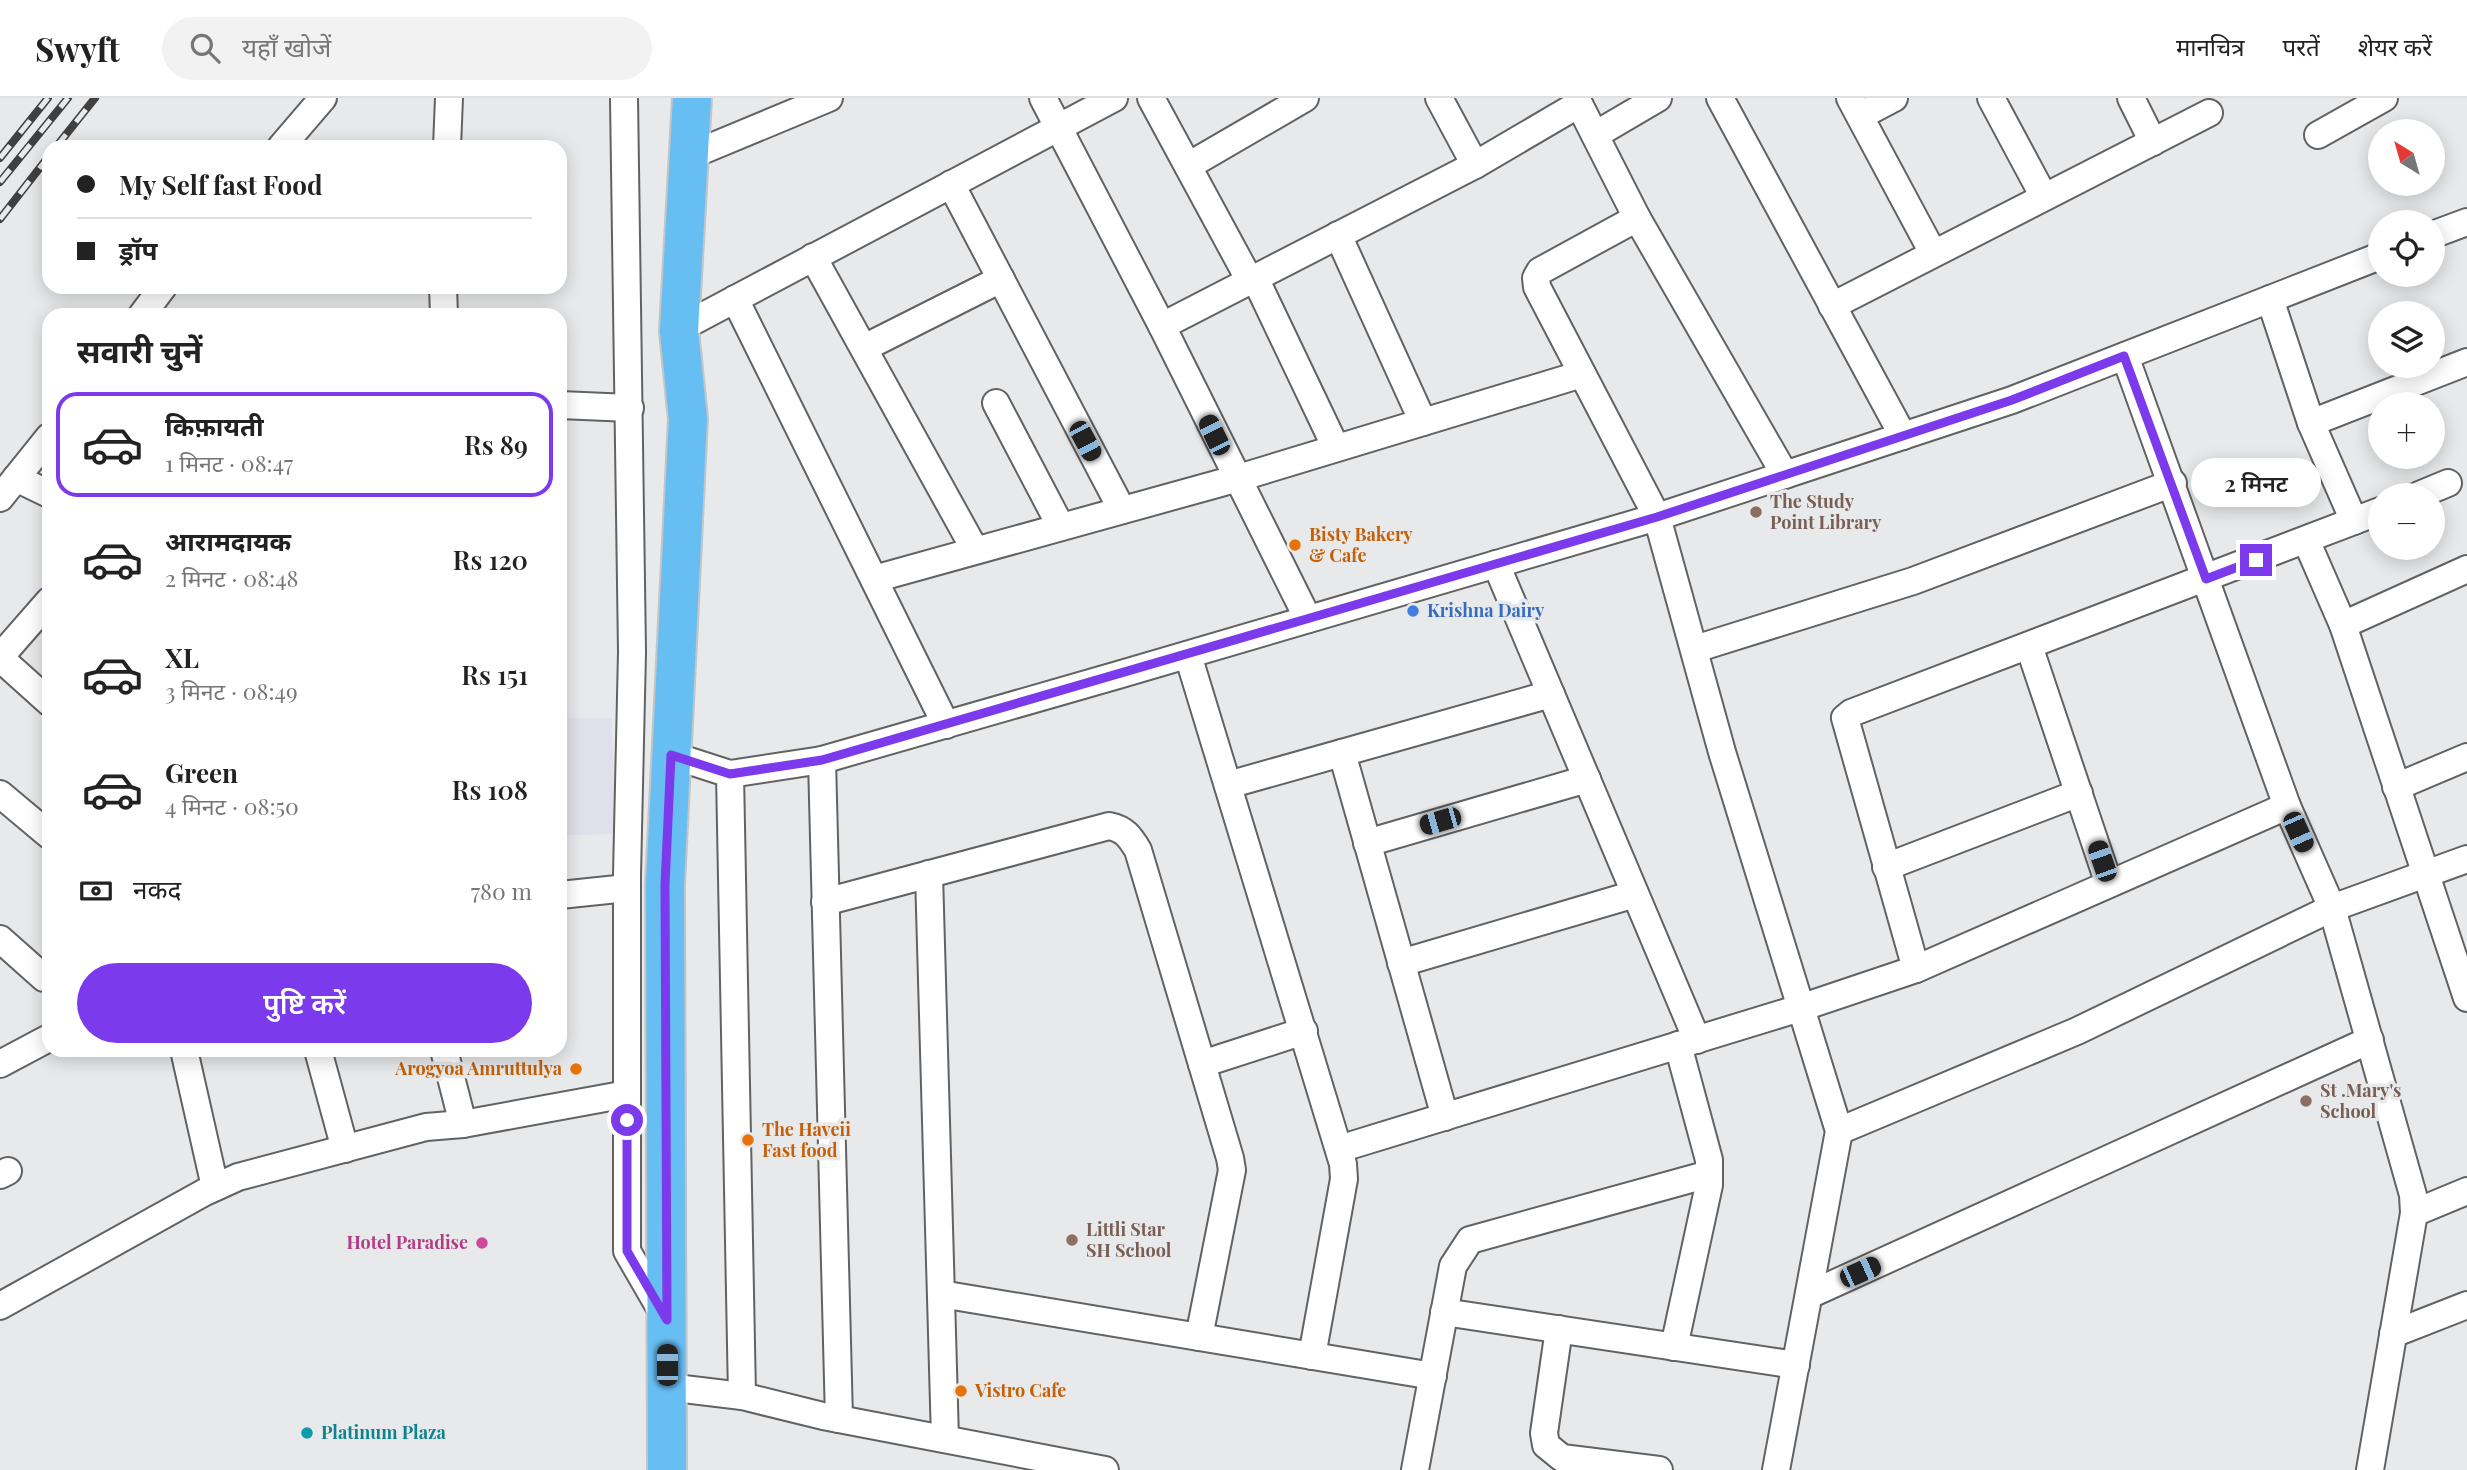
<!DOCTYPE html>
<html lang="hi">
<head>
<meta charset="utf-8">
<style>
	body { margin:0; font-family:"Playfair Display","Noto Sans Devanagari",serif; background:#f2f2f2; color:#222; height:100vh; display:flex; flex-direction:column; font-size:26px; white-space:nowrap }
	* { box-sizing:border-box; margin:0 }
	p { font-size:23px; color:#767676 }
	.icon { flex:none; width:38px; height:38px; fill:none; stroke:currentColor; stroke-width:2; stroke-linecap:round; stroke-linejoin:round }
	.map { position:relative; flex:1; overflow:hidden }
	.details { position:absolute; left:42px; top:210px; width:525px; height:749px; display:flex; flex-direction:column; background:#fff; border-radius:21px; box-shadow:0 4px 18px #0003 }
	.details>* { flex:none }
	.banner { position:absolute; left:42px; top:42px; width:525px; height:154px; border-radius:21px; box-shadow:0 4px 18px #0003; display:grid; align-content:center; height:154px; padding:0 35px; background:#fff }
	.needle { width:46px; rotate:323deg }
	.buttons { position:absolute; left:2368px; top:21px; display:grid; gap:14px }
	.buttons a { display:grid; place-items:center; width:77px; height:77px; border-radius:50%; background:#fff; box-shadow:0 4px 18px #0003; font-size:35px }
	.end { position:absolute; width:32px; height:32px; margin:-16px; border:9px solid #7c3aed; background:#fff; box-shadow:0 0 0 4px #fff }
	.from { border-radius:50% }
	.bubble { position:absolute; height:49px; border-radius:24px; background:#fff; box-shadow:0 4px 18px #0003; font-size:23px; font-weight:600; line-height:49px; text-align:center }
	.car { position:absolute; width:21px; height:42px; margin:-21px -10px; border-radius:9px; box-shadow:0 0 5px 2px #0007; background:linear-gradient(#222 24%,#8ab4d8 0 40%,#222 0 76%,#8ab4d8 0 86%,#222 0) }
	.banner b { display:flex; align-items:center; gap:24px; height:66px; font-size:26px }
	.banner b+b { border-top:2px solid #e0e0e0 }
	.banner i { width:18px; height:18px; background:#222 }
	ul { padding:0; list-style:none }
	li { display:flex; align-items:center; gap:21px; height:105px; margin:0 14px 10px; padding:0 21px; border:4px solid transparent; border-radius:21px }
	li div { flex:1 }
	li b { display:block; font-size:26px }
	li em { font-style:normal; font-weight:600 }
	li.current { border-color:#7c3aed }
	li>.icon { width:63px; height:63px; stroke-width:1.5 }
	h2 { padding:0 35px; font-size:32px; line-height:84px }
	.pay { display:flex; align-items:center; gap:18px; height:77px; padding:0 35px; font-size:26px }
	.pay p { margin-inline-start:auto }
	.cta { display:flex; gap:14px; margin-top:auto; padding:14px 35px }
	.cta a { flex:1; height:80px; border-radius:42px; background:#7c3aed; color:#fff; font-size:28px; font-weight:600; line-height:80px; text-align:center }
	header { display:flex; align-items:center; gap:42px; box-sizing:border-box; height:98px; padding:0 35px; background:#fff; border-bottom:2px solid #e0e0e0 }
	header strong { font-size:33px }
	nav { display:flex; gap:38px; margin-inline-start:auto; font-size:24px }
	.search { width:490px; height:63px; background:#f2f2f2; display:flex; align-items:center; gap:18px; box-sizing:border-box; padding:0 24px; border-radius:38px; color:#767676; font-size:26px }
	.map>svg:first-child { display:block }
</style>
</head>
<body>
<header>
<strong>Swyft</strong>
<div class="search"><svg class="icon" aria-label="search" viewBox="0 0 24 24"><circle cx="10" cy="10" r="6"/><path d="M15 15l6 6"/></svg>यहाँ खोजें</div>
<nav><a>मानचित्र</a><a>परतें</a><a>शेयर करें</a></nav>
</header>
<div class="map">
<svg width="2467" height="1372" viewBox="0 0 2467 1372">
	<rect width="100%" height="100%" fill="#e8e9ea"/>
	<polygon fill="#dfe0e9" points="560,620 611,620 617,736 560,737"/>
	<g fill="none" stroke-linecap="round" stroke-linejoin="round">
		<g stroke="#626263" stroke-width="30">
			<g id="minor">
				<polyline points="624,0 632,554 627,777 627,1153 664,1217"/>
				<polyline points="1043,0 1162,228 1308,521"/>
				<polyline points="1151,0 1250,183"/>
				<polyline points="1439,0 1475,67"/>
				<polyline points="1576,0 1637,120 1785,377"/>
				<polyline points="1720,0 1903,338"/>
				<polyline points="1850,0 1933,155"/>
				<polyline points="1991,0 2044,99"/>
				<polyline points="2131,0 2153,44"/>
				<polyline points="1860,18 1894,0"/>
				<polyline points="1595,37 1658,0"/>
				<polyline points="2318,37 2384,0"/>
				<polyline points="281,49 323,0"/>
				<polyline points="447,49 449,0"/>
				<polyline points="687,59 829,0"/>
				<polyline points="1188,68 1305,0"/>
				<polyline points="951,86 1122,412"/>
				<polyline points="1637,120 1540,173 1536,180 1537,189 1657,419 1722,654 1839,1033 1776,1372"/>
				<polyline points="1338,137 1423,324"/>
				<polyline points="2432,137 2467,124"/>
				<polyline points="813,159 975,452"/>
				<polyline points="1255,180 1336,350"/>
				<polyline points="443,189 444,217"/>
				<polyline points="735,201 946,627"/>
				<polyline points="2270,201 2311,325 2354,423"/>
				<polyline points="1832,208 2209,15"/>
				<polyline points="142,217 163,189"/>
				<polyline points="692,224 1114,0"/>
				<polyline points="1162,228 1475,67 1579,6"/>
				<polyline points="864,250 1001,181"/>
				<polyline points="2125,258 2287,708 2332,810 2413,1097 2414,1115 2370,1372"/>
				<polyline points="996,305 1061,429"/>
				<polyline points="560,307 630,310"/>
				<polyline points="2311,325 2467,264"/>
				<polyline points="16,380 49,396"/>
				<polyline points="2419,397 2448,385"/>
				<polyline points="0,400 49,339"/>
				<polyline points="2306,442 2343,527 2467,900"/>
				<polyline points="1496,466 1697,942"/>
				<polyline points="874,481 1235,381 1582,276"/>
				<polyline points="2343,527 2467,471"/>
				<polyline points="2029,548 2109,786"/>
				<polyline points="1695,551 1913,483 2173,385"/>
				<polyline points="1188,557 1343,1066 1344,1081 1312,1258"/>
				<polyline points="0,559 49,503"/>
				<polyline points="0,560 49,604"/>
				<polyline points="1342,655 1445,1019"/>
				<polyline points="671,657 730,676 822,662 1118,577 1657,419 2012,302 2380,158"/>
				<polyline points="822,662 839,1321"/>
				<polyline points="730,676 742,1298"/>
				<polyline points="1228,687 1551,596"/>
				<polyline points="2396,689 2467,659"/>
				<polyline points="0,696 49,737"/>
				<polyline points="1367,745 1587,681"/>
				<polyline points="1886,769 2079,695"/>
				<polyline points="929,776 945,1341"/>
				<polyline points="560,797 627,790"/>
				<path d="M825,804L1109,728C1125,731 1130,739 1138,752L1230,1060L1232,1072L1199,1239"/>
				<polyline points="0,841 44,880"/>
				<polyline points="1401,865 1635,796"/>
				<polyline points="1916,871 1845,620 1851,615 2380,413"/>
				<polyline points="184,952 215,1089"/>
				<polyline points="318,952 345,1051"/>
				<polyline points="444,952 463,1026"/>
				<polyline points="0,966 47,941"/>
				<polyline points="1202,966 1304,933"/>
				<polyline points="1839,1033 2077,933 2332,810 2467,761"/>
				<polyline points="1339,1051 1800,910 1916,871 2287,708"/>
				<polyline points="0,1077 8,1073"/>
				<polyline points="2414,1115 2467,1093"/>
				<polyline points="941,1196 1433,1278"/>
				<polyline points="1809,1197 2370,942"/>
				<polyline points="0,1208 205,1094 238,1079 426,1029 463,1026 627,996"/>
				<polyline points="1444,1214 1796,1267"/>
				<polyline points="1559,1231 1544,1335 1546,1347 1562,1360 1659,1372"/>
				<polyline points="2393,1236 2467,1207"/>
				<polyline points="1674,1249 1709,1087 1709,1062 1678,947"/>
				<polyline points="667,1289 742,1298 823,1318 1105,1372"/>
				<polyline points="1415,1372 1453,1168 1470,1142 1709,1076"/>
			</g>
		</g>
		<g stroke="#c5c5c6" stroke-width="42">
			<polyline id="highway" points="667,1372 665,787 688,321 679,233 692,0"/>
		</g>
		<use href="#minor" stroke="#fff" stroke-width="26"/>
		<use href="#highway" stroke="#67bef3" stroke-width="38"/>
		<g stroke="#404041" stroke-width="8">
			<g id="rail">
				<polyline points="56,49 95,0"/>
				<polyline points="0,60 48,0"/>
				<polyline points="0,84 68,0"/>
				<polyline points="0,121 49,58"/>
			</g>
		</g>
		<use href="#rail" stroke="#e8e9ea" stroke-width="5" stroke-dasharray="16" stroke-linecap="butt"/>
	</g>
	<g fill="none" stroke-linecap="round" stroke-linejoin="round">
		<polyline stroke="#7c3aed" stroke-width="9" points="627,1022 627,1153 667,1222 665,787 671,657 730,676 822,662 1657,419 2012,302 2124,258 2206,481 2256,462"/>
	</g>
	<g fill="#8d6e63" stroke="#e8e9ea" stroke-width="2.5">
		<circle cx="1756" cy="414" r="7"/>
		<circle cx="2306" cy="1003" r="7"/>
		<circle cx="1072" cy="1142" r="7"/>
	</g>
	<g fill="#e8710a" stroke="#e8e9ea" stroke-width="2.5">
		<circle cx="1295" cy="447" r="7"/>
		<circle cx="576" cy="971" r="7"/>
		<circle cx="748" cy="1042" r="7"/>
		<circle cx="961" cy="1293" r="7"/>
	</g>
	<circle fill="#3f7fe0" stroke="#e8e9ea" stroke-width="2.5" cx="1413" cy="513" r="7"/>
	<circle fill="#d1479c" stroke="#e8e9ea" stroke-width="2.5" cx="482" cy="1145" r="7"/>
	<circle fill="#0f9aa8" stroke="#e8e9ea" stroke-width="2.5" cx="307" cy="1335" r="7"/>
	<g text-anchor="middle" stroke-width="7" stroke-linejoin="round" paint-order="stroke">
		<g font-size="18" font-weight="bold" fill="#785e54" stroke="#e8e9ea" text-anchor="start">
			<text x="1770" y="410">The Study<tspan x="1770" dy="21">Point Library</tspan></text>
			<text x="2320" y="999">St .Mary's<tspan x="2320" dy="21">School</tspan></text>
			<text x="1086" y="1138">Littli Star<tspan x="1086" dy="21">SH School</tspan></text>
		</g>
		<g font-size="18" font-weight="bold" fill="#c56008" stroke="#e8e9ea" text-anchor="start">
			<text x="1309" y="443">Bisty Bakery<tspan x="1309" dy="21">&amp; Cafe</tspan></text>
			<text x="562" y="977" text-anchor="end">Arogyoa Amruttulya</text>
			<text x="762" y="1038">The Haveii<tspan x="762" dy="21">Fast food</tspan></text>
			<text x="975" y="1299">Vistro Cafe</text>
		</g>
		<g font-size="18" font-weight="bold" fill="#366cbe" stroke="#e8e9ea" text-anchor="start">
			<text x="1427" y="519">Krishna Dairy</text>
		</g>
		<g font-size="18" font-weight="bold" fill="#b23c85" stroke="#e8e9ea" text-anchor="end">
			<text x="468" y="1151">Hotel Paradise</text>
		</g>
		<g font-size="18" font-weight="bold" fill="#0d838f" stroke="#e8e9ea" text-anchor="start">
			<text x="321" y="1341">Platinum Plaza</text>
		</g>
	</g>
</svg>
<div class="buttons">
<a><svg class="needle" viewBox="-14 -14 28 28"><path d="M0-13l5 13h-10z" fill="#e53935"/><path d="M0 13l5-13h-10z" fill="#767676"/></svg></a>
<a><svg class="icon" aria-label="locate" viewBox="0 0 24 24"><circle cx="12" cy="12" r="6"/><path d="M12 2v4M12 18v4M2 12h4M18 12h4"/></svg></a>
<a><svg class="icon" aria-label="layers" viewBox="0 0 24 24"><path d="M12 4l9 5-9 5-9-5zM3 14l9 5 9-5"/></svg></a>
<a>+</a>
<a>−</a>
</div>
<i class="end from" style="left:627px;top:1022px"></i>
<i class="end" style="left:2256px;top:462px"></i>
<div class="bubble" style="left:2191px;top:360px;width:130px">2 मिनट</div>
<i class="car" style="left:1214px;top:337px;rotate:334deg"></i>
<i class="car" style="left:1085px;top:343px;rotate:152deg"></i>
<i class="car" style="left:1440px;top:723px;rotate:254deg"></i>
<i class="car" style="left:2298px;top:734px;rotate:156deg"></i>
<i class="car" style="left:2102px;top:763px;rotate:341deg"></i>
<i class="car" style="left:1860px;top:1174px;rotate:66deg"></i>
<i class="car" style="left:667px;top:1267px;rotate:0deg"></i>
<div class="banner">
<b><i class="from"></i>My Self fast Food</b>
<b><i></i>ड्रॉप</b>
</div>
<section class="details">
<h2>सवारी चुनें</h2>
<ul>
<li class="current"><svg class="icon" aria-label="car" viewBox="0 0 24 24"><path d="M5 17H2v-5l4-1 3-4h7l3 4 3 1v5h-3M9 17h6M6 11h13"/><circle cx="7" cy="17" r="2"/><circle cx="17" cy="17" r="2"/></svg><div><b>किफ़ायती</b><p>1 मिनट · 08:47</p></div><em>Rs 89</em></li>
<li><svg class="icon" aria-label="car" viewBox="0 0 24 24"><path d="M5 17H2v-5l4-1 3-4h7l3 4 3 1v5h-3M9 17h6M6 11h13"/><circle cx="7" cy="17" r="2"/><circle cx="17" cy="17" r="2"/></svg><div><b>आरामदायक</b><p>2 मिनट · 08:48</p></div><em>Rs 120</em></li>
<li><svg class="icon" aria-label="car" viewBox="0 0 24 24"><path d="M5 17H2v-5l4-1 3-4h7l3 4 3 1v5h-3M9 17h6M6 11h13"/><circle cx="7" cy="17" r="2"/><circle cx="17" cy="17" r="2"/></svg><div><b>XL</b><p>3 मिनट · 08:49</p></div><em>Rs 151</em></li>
<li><svg class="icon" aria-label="car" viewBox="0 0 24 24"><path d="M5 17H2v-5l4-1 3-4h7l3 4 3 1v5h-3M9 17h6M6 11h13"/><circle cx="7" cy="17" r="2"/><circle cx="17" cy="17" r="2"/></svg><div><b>Green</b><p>4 मिनट · 08:50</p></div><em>Rs 108</em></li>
</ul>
<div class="pay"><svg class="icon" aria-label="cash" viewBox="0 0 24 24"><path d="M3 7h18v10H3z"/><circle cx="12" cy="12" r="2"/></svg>नकद<p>780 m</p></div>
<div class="cta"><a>पुष्टि करें</a></div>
</section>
</div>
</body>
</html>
